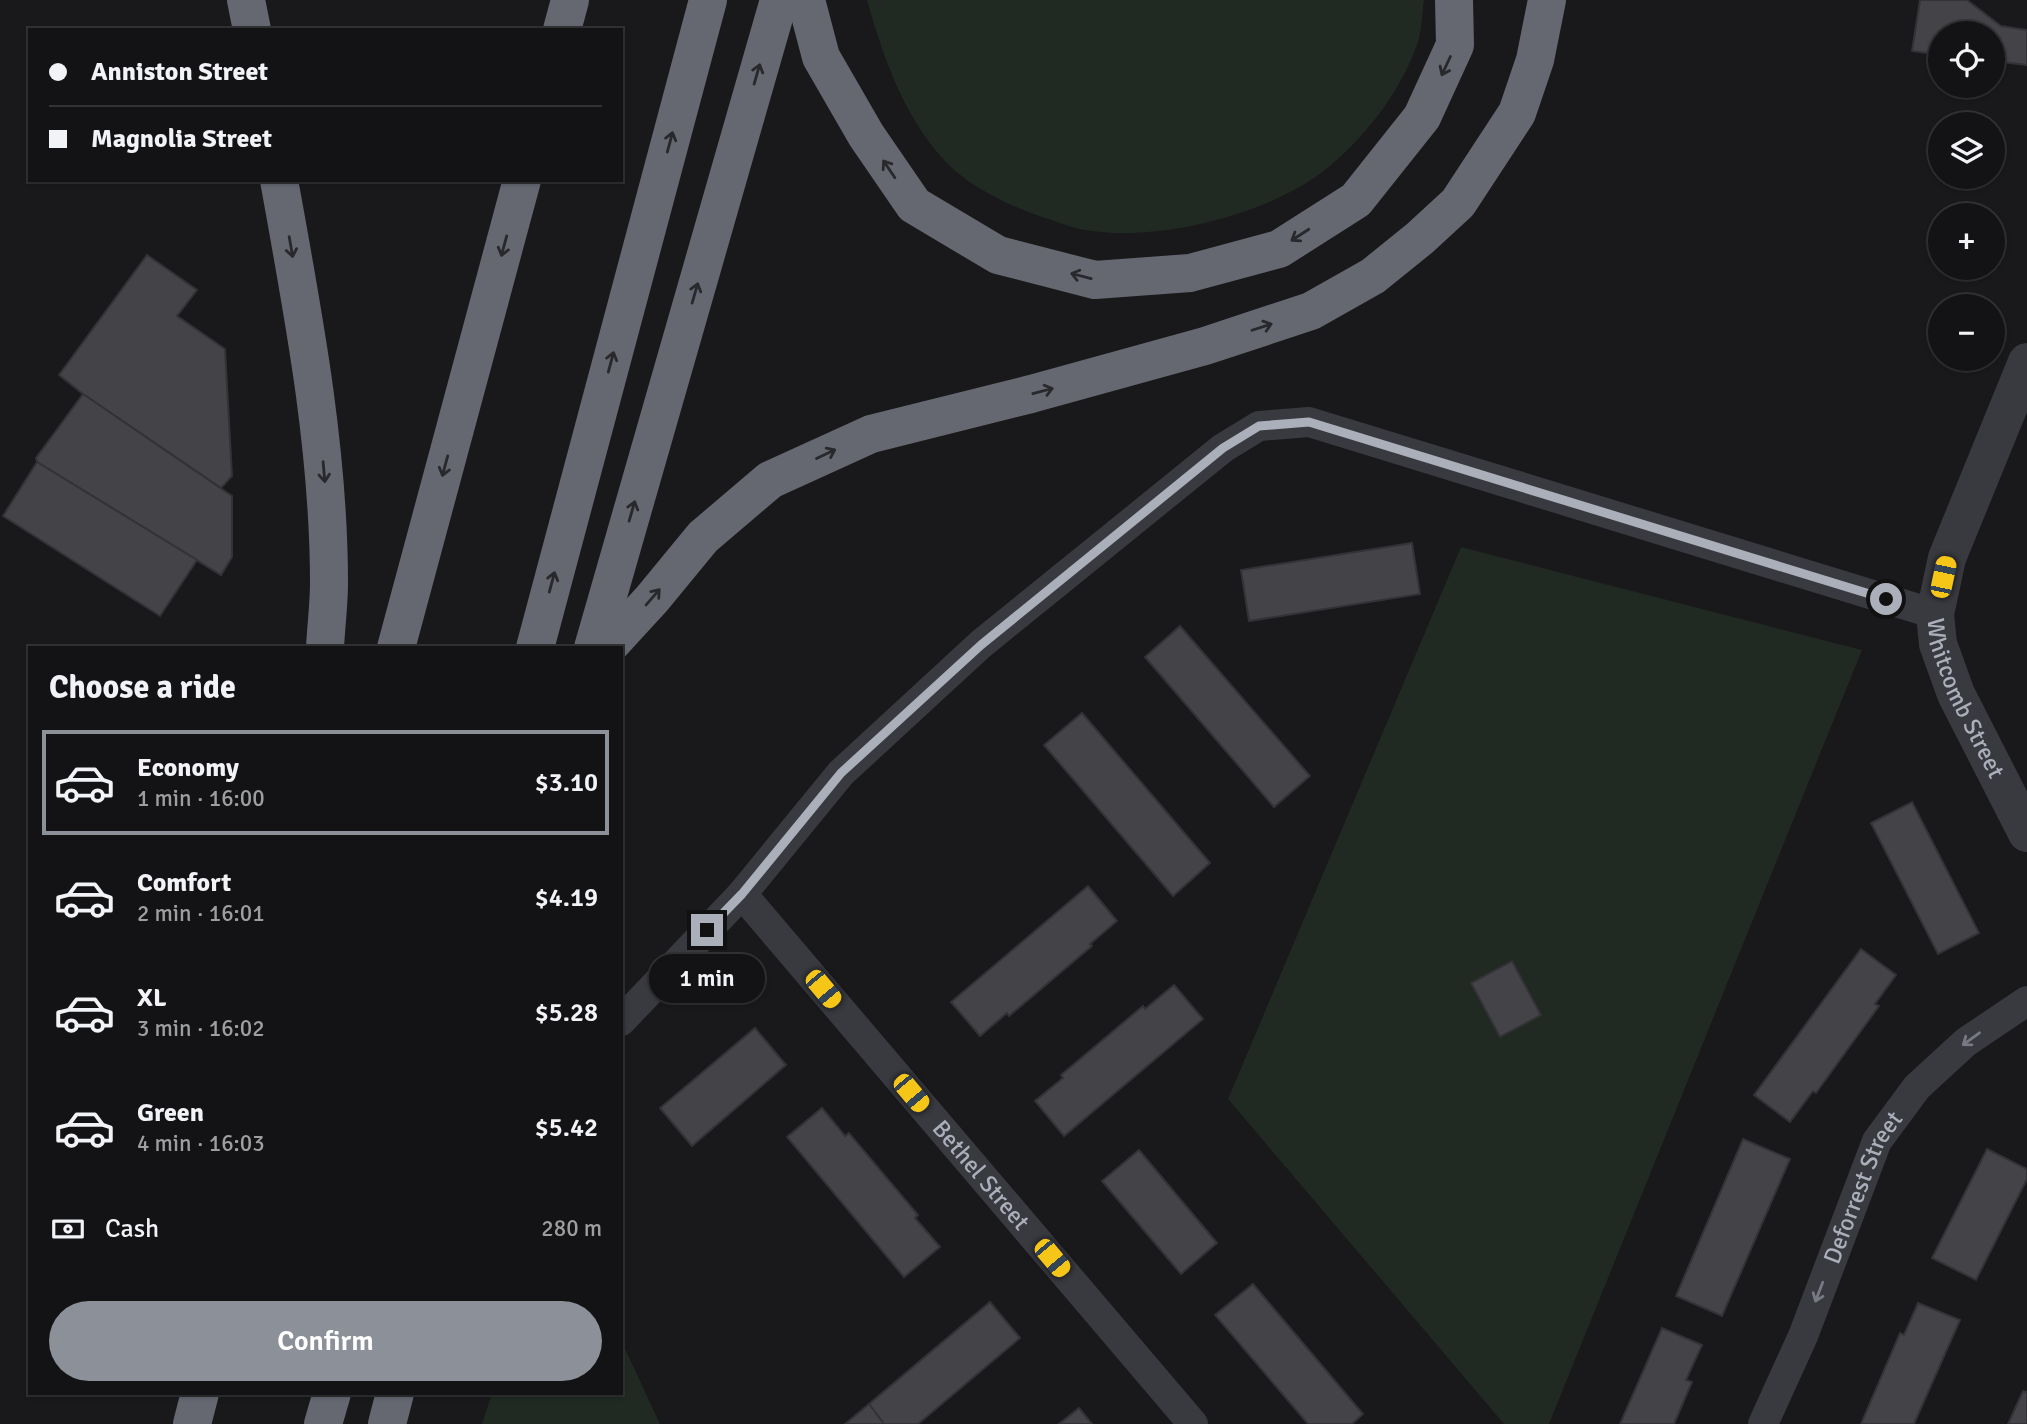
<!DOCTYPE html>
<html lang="en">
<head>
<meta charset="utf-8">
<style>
	body { margin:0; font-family:Signika,sans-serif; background:#202022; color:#f1f3f6; height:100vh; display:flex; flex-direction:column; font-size:26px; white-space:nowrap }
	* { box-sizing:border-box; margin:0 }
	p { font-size:23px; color:#9d9ea0 }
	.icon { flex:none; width:38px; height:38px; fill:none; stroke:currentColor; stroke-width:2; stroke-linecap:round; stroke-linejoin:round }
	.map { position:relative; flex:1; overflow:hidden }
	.details { position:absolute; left:28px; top:646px; width:595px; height:749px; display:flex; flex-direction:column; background:#131214; border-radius:0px; box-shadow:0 2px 5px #0004,0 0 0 2px #323234 }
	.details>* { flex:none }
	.banner { position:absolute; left:28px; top:28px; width:595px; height:154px; border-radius:0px; box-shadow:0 2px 5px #0004,0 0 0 2px #323234; display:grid; align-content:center; height:154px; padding:0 21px; background:#131214 }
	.fabs { position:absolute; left:1928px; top:21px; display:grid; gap:14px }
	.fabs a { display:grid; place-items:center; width:77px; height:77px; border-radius:50%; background:#131214; box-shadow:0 2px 5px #0004,0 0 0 2px #323234; font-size:35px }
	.end { position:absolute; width:32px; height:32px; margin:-16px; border:9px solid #abafba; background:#111; box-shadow:0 0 0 4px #111 }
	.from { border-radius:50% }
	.bubble { position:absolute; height:49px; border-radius:24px; background:#131214; box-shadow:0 2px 5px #0004,0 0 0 2px #323234; font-size:23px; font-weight:600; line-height:49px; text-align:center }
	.car { position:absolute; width:21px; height:42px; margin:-21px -10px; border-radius:9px; box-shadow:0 0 5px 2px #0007; background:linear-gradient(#f5c518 24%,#345 0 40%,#f5c518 0 76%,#345 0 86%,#f5c518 0) }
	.banner b { display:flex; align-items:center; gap:24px; height:66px; font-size:26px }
	.banner b+b { border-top:2px solid #323234 }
	.banner i { width:18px; height:18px; background:#f1f3f6 }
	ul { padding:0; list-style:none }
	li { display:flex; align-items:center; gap:21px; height:105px; margin:0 14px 10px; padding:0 7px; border:4px solid transparent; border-radius:0px }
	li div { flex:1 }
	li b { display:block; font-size:26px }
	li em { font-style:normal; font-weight:600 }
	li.on { border-color:#8c9099 }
	li>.icon { width:63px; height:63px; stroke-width:1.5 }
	h2 { padding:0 21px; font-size:32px; line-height:84px }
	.pay { display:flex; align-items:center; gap:18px; height:77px; padding:0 21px; font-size:26px }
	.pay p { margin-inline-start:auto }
	.button { display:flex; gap:14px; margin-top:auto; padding:14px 21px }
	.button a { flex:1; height:80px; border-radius:42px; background:#8c9099; color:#fff; font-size:28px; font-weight:600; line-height:80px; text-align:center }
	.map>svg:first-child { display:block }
</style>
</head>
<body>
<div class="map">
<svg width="2027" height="1424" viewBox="0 0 2027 1424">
	<rect width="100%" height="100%" fill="#19181b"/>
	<g fill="#202922">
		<path d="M867,0H1424C1422,13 1422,29 1418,42C1402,89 1368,134 1330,166C1273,214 1158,243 1085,230C1072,228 1058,222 1045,218C1014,208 976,190 952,168C906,124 884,60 867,0Z"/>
		<polygon points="1461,547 1862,650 1549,1424 1504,1424 1228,1099"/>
		<polygon points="621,1340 660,1424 482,1424 492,1393 621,1393"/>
	</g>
	<g fill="#434348" stroke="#333237" stroke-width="2">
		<polygon points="1920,0 1967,0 2001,26 2027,30 2027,65 1993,61 1993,33 1941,33 1941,55 1912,51"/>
		<polygon points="147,255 197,290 177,316 225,349 232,476 221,488 83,394 59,375"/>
		<polygon points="83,394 232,496 232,557 221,575 37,462 36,458"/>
		<polygon points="37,462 197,560 160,616 3,516"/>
		<polygon points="1412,543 1420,594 1249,621 1241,570"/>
		<polygon points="1180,626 1310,776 1274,807 1145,657"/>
		<polygon points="1082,713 1210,863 1173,896 1044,745"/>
		<polygon points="1912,802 1979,933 1938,954 1871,823"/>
		<polygon points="1088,886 1117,921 1090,944 1092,946 1009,1016 1007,1013 980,1036 951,1002"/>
		<polygon points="1861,949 1896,975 1875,1004 1879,1006 1816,1093 1813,1091 1790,1122 1754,1095"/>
		<polygon points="1512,961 1541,1015 1500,1037 1471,983"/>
		<polygon points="1174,985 1203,1019 1064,1136 1035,1101 1063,1078 1061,1075 1143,1006 1145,1009"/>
		<polygon points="755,1028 786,1065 692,1146 660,1108"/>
		<polygon points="822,1108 845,1136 849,1133 918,1215 915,1218 940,1247 904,1277 787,1137"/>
		<polygon points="1743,1139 1790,1159 1722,1316 1676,1296"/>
		<polygon points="1987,1149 2027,1169 2027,1179 1976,1280 1932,1258"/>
		<polygon points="1139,1150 1217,1243 1181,1274 1102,1181"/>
		<polygon points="1253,1284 1363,1414 1352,1424 1308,1424 1215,1315"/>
		<polygon points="990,1302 1020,1338 918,1424 884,1424 869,1404"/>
		<polygon points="1918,1303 1960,1320 1914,1424 1861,1424 1900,1333 1904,1335"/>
		<polygon points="1662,1328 1702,1345 1686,1380 1692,1382 1674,1424 1620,1424"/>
		<polygon points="2023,1391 2027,1392 2027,1424 2008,1424"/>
		<polygon points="869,1404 884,1424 845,1424"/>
		<polygon points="1079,1408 1092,1424 1059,1424"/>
	</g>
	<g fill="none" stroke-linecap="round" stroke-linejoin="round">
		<g stroke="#393a40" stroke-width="30">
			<path id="s1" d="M742,894L1193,1424"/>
			<polyline points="621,1021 742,894 841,773 981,644 1223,448 1259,426 1309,422 1935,614"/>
			<path id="s2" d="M1763,1424L1803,1336L1877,1141L1917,1087L1966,1042L2027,1001"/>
		</g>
		<path stroke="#393a40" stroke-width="38" id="s3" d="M2027,362L1947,558L1935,614L1938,644L1956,694L2027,833"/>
		<g stroke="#656871" stroke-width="38">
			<polyline points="246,0 252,30"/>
			<polyline points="806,0 821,57 866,135 914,205 998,255 1095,280 1190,273 1279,249 1356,200 1422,117 1455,45 1454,0"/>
			<polyline points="562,30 570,0"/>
			<path d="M279,180C303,313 329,448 329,583C329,605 326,626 325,648"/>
			<polyline points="396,648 522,180"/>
			<polyline points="535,648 708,0"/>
			<polyline points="593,648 779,0"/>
			<polyline points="607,648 652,599 703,537 770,480 871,434 1031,394 1205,346 1311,311 1373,276 1420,238 1458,203 1517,113 1535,60 1547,0"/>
			<polyline points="192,1424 200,1393"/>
			<polyline points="323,1424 332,1393"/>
			<polyline points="387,1424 395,1393"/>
		</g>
	</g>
	<defs><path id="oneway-shaft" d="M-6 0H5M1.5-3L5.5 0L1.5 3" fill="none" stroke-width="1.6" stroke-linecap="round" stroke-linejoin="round" transform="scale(1.75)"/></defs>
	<g stroke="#28282d">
		<use href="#oneway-shaft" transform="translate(1446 66) rotate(115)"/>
		<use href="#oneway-shaft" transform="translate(757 74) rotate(-74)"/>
		<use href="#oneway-shaft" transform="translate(670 142) rotate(-75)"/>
		<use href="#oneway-shaft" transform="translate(889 169) rotate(-124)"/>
		<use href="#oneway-shaft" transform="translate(1300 235) rotate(147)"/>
		<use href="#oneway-shaft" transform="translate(504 246) rotate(105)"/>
		<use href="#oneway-shaft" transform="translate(291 247) rotate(80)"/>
		<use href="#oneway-shaft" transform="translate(1081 276) rotate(-165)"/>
		<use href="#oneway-shaft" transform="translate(695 293) rotate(-74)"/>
		<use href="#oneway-shaft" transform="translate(1262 327) rotate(-18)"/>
		<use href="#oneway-shaft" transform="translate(611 362) rotate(-75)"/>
		<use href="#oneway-shaft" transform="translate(1043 391) rotate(-15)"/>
		<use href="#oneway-shaft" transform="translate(826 454) rotate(-25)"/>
		<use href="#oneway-shaft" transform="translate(445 466) rotate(105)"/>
		<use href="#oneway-shaft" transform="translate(324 472) rotate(85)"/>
		<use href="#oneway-shaft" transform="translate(632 511) rotate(-74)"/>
		<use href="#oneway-shaft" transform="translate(552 582) rotate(-75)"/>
		<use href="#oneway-shaft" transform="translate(653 597) rotate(-49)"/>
	</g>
	<g stroke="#787a83">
		<use href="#oneway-shaft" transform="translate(1971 1039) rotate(144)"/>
		<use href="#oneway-shaft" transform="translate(1819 1292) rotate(111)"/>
	</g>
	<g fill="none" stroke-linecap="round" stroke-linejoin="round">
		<polyline stroke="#abafba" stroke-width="9" points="707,930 742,894 841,773 981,645 1223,448 1259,426 1309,422 1886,599"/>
	</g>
	<g text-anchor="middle" stroke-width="5" stroke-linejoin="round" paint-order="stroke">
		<g font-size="24" fill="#abafba" stroke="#141316">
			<text dy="8" stroke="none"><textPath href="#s3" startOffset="359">Whitcomb Street</textPath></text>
			<text dy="8" stroke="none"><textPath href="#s1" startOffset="369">Bethel Street</textPath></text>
			<text dy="8" stroke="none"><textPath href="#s2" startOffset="257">Deforrest Street</textPath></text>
		</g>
	</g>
</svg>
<div class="fabs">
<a><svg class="icon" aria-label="locate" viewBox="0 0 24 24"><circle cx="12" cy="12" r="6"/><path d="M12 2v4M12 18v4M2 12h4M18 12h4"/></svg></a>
<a><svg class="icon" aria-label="layers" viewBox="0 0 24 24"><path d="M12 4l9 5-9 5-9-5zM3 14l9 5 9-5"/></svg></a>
<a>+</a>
<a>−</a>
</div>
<i class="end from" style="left:1886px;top:599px"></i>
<i class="end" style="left:707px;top:930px"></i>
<div class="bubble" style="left:649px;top:954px;width:116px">1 min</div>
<i class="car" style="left:1943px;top:577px;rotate:12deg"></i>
<i class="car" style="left:823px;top:989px;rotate:140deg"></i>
<i class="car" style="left:911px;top:1093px;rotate:140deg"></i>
<i class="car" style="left:1052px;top:1258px;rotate:140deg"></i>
<div class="banner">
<b><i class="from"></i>Anniston Street</b>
<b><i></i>Magnolia Street</b>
</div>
<section class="details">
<h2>Choose a ride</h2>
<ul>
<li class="on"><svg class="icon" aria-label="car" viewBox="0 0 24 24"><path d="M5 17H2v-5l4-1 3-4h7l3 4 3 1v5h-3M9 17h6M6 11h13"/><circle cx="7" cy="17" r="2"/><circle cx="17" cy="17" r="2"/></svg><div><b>Economy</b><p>1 min · 16:00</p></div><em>$3.10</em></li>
<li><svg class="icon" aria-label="car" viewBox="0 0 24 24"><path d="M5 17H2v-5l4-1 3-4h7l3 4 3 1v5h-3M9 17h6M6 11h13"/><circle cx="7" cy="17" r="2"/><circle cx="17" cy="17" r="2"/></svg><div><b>Comfort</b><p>2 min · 16:01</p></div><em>$4.19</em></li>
<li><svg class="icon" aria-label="car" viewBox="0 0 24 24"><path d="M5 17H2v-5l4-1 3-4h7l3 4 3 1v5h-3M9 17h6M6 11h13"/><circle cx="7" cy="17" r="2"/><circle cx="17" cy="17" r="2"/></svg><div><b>XL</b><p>3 min · 16:02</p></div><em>$5.28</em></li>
<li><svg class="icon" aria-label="car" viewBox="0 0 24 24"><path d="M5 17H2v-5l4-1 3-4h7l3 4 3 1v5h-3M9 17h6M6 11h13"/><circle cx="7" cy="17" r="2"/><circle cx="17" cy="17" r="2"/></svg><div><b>Green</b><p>4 min · 16:03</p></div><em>$5.42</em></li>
</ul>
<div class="pay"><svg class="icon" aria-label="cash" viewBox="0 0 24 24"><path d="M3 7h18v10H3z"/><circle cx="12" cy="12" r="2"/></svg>Cash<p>280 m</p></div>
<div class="button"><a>Confirm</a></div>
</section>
</div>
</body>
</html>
